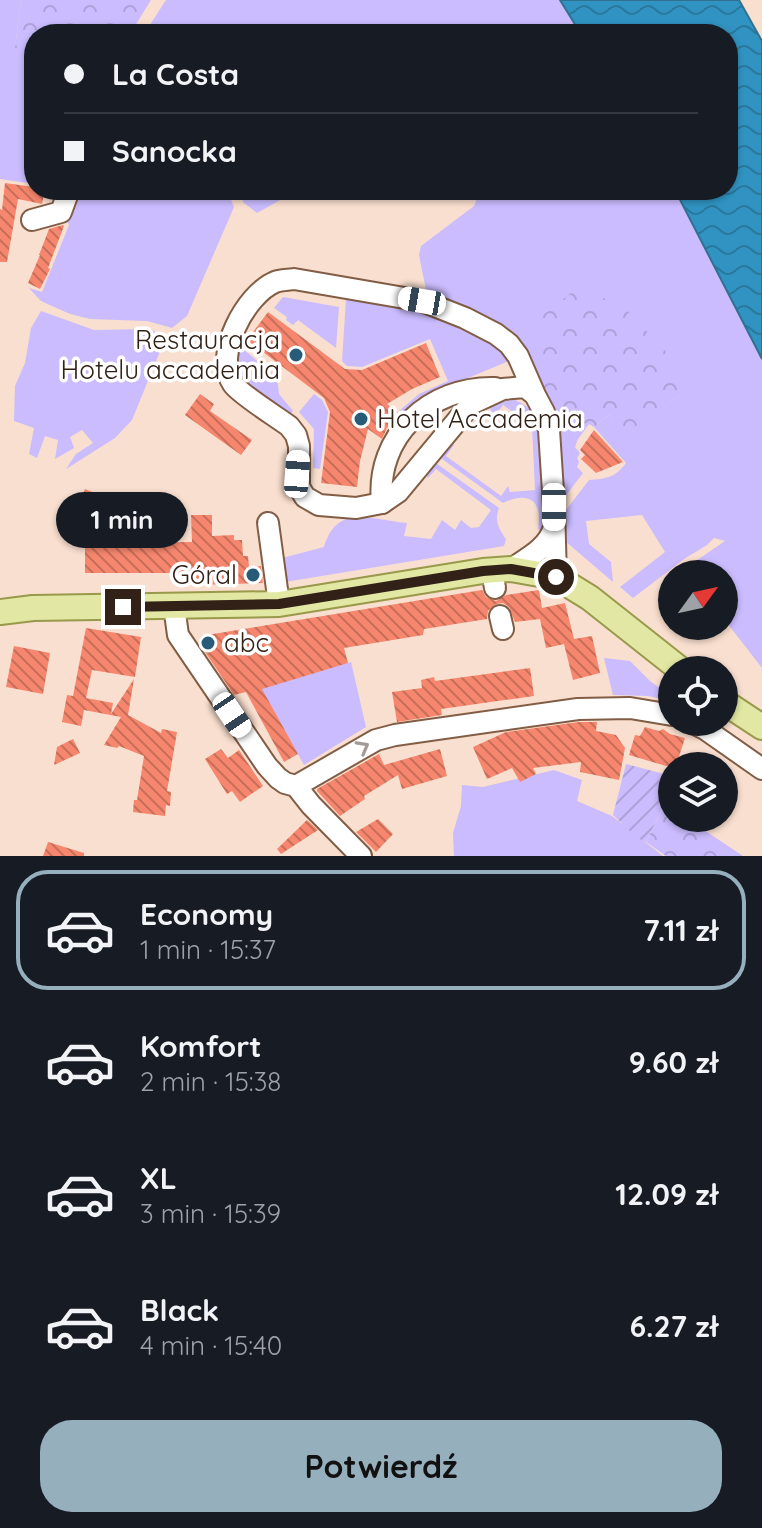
<!DOCTYPE html>
<html lang="pl">
<head>
<meta charset="utf-8">
<style>
	body { margin:0; font-family:Quicksand,sans-serif; background:#242831; color:#f1f3f6; height:100vh; display:flex; flex-direction:column; font-size:30px; white-space:nowrap }
	* { box-sizing:border-box; margin:0 }
	p { font-size:26px; color:#9ea1a6 }
	.icon { flex:none; width:44px; height:44px; fill:none; stroke:currentColor; stroke-width:2; stroke-linecap:round; stroke-linejoin:round }
	.map { position:relative; height:856px; overflow:hidden }
	.sheet { display:flex; flex-direction:column; background:#171b24; flex:1 }
	.sheet>* { flex:none }
	.guide { position:absolute; left:24px; top:24px; width:714px; height:176px; border-radius:32px; box-shadow:0 2px 6px #0004; display:grid; align-content:center; height:176px; padding:0 40px; background:#171b24 }
	.needle { width:52px; rotate:57deg }
	.controls { position:absolute; left:658px; top:560px; display:grid; gap:16px }
	.controls a { display:grid; place-items:center; width:80px; height:80px; border-radius:50%; background:#171b24; box-shadow:0 2px 6px #0004; font-size:40px }
	.end { position:absolute; width:36px; height:36px; margin:-18px; border:10px solid #312117; background:#fff; box-shadow:0 0 0 4px #fff }
	.from { border-radius:50% }
	.bubble { position:absolute; height:56px; border-radius:28px; background:#171b24; box-shadow:0 2px 6px #0004; font-size:26px; font-weight:700; line-height:56px; text-align:center }
	.car { position:absolute; width:24px; height:48px; margin:-24px -12px; border-radius:10px; box-shadow:0 0 6px 2px #0007; background:linear-gradient(#fff 24%,#345 0 40%,#fff 0 76%,#345 0 86%,#fff 0) }
	.guide b { display:flex; align-items:center; gap:28px; height:76px; font-size:30px }
	.guide b+b { border-top:2px solid #363941 }
	.guide i { width:20px; height:20px; background:#f1f3f6 }
	ul { padding:14px 0 0; list-style:none }
	li { display:flex; align-items:center; gap:24px; height:120px; margin:0 16px 12px; padding:0 24px; border:4px solid transparent; border-radius:32px }
	li div { flex:1 }
	li b { display:block; font-size:30px }
	li em { font-style:normal; font-weight:700 }
	li.on { border-color:#96afbd }
	li>.icon { width:72px; height:72px; stroke-width:1.5 }
	.action { display:flex; gap:16px; margin-top:auto; padding:16px 40px }
	.action a { flex:1; height:92px; border-radius:32px; background:#96afbd; color:#111; font-size:32px; font-weight:700; line-height:92px; text-align:center }
	.map>svg:first-child { display:block }
</style>
</head>
<body>
<div class="map">
<svg width="762" height="856" viewBox="0 0 762 856">
	<defs>
		<pattern id="forest-crowns" width="20" height="18" patternUnits="userSpaceOnUse" patternTransform="scale(2)"><rect width="20" height="18" fill="#cabcfe"/><path d="M2 6a3 3 0 1 1 6 0M12 15a3 3 0 1 1 6 0" fill="none" stroke="#aea1d9"/></pattern>
		<pattern id="garden-furrows" width="10" height="10" patternUnits="userSpaceOnUse" patternTransform="scale(2)"><rect width="10" height="10" fill="#cabcfe"/><path d="M-1 1l2-2M0 10L10 0M9 11l2-2" fill="none" stroke="#aea1d9"/></pattern>
		<pattern id="water-waves" width="16" height="10" patternUnits="userSpaceOnUse" patternTransform="scale(2)"><rect width="16" height="10" fill="#3093c2"/><path d="M0 5q4-4 8 0t8 0" fill="none" stroke="#29789d"/></pattern>
		<pattern id="building-back-hatch" width="6" height="6" patternUnits="userSpaceOnUse" patternTransform="scale(2)"><rect width="6" height="6" fill="#f6876e"/><path d="M-1 5l2 2M0 0l6 6M5-1l2 2" fill="none" stroke="#c86e59"/></pattern>
	</defs>
	<rect width="100%" height="100%" fill="#f9dfcf"/>
	<g fill="#cabcfe">
		<polygon points="0,0 21,0 15,48 34,48 34,184 0,179"/>
		<polygon points="166,0 560,0 581,34 144,34"/>
		<polygon points="78,190 227,190 234,207 187,316 172,328 147,321 90,319 70,314 41,301 29,288 42,292 69,225 67,221"/>
		<polygon points="237,190 298,190 257,213 244,203"/>
		<path d="M480,190H675L762,359V668L724,619V574H696L690,565L725,541L714,538L707,545L684,559L633,598L620,587L665,552L642,515L586,521L589,544L611,562L613,582L565,541L563,514L589,480C606,479 616,477 626,463L594,427L609,415L621,436L680,395L534,377L521,347L429,295L426,290L419,255L421,246L474,206Z"/>
		<polygon points="283,297 339,307 336,348 298,320 293,325 286,320 287,317 274,308"/>
		<polygon points="346,299 432,315 500,349 509,361 417,399 403,413 399,411 419,394 448,381 430,339 362,367 347,366 342,361"/>
		<polygon points="41,311 94,330 151,329 165,339 132,420 115,438 66,469 76,454 93,443 82,430 70,437 74,448 55,459 58,440 45,436 37,458 29,454 34,428 14,421 15,386 25,363 31,328"/>
		<path d="M238,345L277,377L279,394L293,411L288,417C270,403 233,382 234,357C235,353 237,349 238,345Z"/>
		<polygon points="314,394 322,400 328,412 320,469 313,468 314,429 299,412"/>
		<path d="M515,400C524,404 529,407 534,415C544,433 546,499 548,522L545,534L538,529C543,500 528,491 503,503L438,456L450,443L454,445L446,456L501,496L508,486L510,492L535,490L532,426L503,405L496,415L491,411L489,405L501,401Z"/>
		<polygon points="554,422 589,424 578,439 575,447 580,453 577,458 579,462 577,467 583,473 561,502"/>
		<path d="M433,461L499,508C494,521 499,529 506,539L504,546L285,582L282,558L324,547C337,502 372,520 407,523L404,536L431,539L442,520L455,530L461,520L471,528L479,527L491,510L436,469L428,478L425,472Z"/>
		<polygon points="604,658 630,661 650,681 672,697 672,701 648,696 613,695"/>
		<polygon points="351,662 366,727 304,765 261,688"/>
		<polygon points="554,770 582,780 577,801 612,816 663,856 454,856 453,833 461,806 462,785 483,787"/>
	</g>
	<g fill="url(#forest-crowns)">
		<polygon points="21,0 151,0 130,34 34,34 34,48 15,48"/>
		<polygon points="575,290 620,303 670,356 680,395 621,437 609,415 594,427 589,424 554,422 534,377 538,319"/>
		<polygon points="665,804 672,809 672,818 686,818 743,856 666,856 646,842"/>
	</g>
	<polygon fill="url(#garden-furrows)" points="626,764 672,776 672,789 646,842 637,838 613,815"/>
	<polygon fill="url(#water-waves)" stroke="#30718f" stroke-width="2" points="560,0 739,0 762,41 762,359 675,190 728,190 728,34 581,34"/>
	<g fill="url(#building-back-hatch)">
		<polygon points="5,183 34,187 34,190 45,190 42,204 18,199 7,262 0,262 0,209 2,210"/>
		<polygon points="63,225 64,226 48,268 50,269 40,289 28,283 40,255 39,255 49,229"/>
		<polygon points="268,312 345,369 362,370 426,343 440,377 412,389 387,404 400,414 387,428 382,439 368,429 360,461 357,487 321,483 330,412 324,398 247,340"/>
		<polygon points="200,394 214,404 210,411 252,440 241,455 185,415"/>
		<polygon points="594,430 623,462 596,473 581,459 585,455 580,450"/>
		<polygon points="85,489 105,497 97,516 94,514 92,520 75,513"/>
		<polygon points="191,515 212,515 212,536 234,535 234,540 242,540 243,556 248,556 249,567 261,566 263,583 193,585 192,573 85,573 85,543 192,542"/>
		<polygon points="482,590 486,597 496,601 506,595 539,590 542,608 565,603 574,639 592,636 600,673 573,680 564,644 546,648 540,619 515,622 509,607 503,603 496,604 488,611 487,619 424,629 423,635 344,648 348,663 262,689 298,754 284,762 246,692 234,695 199,643 201,636"/>
		<polygon points="86,628 141,637 135,677 92,670 86,698 113,703 111,714 134,679 128,715 161,733 162,729 177,732 167,791 171,792 170,806 166,805 165,816 133,812 134,800 137,800 144,756 119,746 117,748 104,745 121,717 84,710 81,726 62,722 67,695 73,696"/>
		<polygon points="14,646 50,653 43,694 6,687"/>
		<polygon points="530,668 534,696 441,709 442,715 397,722 392,692 422,688 421,680 434,677 435,681"/>
		<polygon points="579,722 597,722 596,731 616,735 625,748 619,780 580,772 581,762 533,768 536,774 520,782 512,768 487,779 473,747 506,732"/>
		<polygon points="645,727 659,731 663,729 670,734 685,738 676,766 666,766 629,755 635,735 640,736"/>
		<polygon points="73,739 80,753 54,765 57,747"/>
		<polygon points="221,749 228,758 239,750 263,786 240,802 232,791 227,794 205,759"/>
		<polygon points="440,749 447,776 402,789 398,775 364,796 365,799 340,816 317,791 317,789 379,754 384,765"/>
		<polygon points="378,819 393,834 376,852 356,832"/>
		<polygon points="307,820 318,830 281,854 277,849"/>
		<polygon points="48,842 84,853 84,856 43,856"/>
	</g>
	<g fill="none" stroke-linecap="round" stroke-linejoin="round">
		<g stroke="#825d45" stroke-width="24">
			<g id="minor">
				<polyline points="32,220 61,212 69,190"/>
				<path d="M535,395L518,356L509,344L496,334L465,318L422,301L294,279C288,280 280,280 275,282C246,294 213,355 233,384C241,395 277,417 289,426L296,435L299,446V487L305,497L319,505L356,508L382,503L398,492L471,404L503,389L525,387L535,395L544,412L549,430L554,507L556,577"/>
				<path d="M382,503C375,436 430,386 495,388"/>
				<polyline points="268,523 279,604"/>
				<path d="M511,569C528,558 549,547 554,527"/>
				<polyline points="492,571 495,588"/>
				<polyline points="174,606 178,635 267,766 278,778 285,783 296,786 311,805 361,856"/>
				<polyline points="500,616 503,629"/>
				<polyline points="691,722 705,729 762,769"/>
				<polyline points="296,786 376,740 395,735 578,709 630,708 672,715"/>
			</g>
		</g>
		<g stroke="#98994a" stroke-width="28">
			<g id="major">
				<polyline points="0,612 33,608 279,604 483,571 511,569 556,577 590,598 681,670"/>
				<polyline points="724,702 762,727"/>
			</g>
		</g>
		<use href="#minor" stroke="#fff" stroke-width="20"/>
		<use href="#major" stroke="#e2e8a3" stroke-width="24"/>
	</g>
	<defs><path id="oneway-chevron" d="M-2-3.5L2.5 0L-2 3.5" fill="none" stroke-width="1.6" stroke-linecap="round" stroke-linejoin="round" transform="scale(2)"/></defs>
	<use stroke="#a29b97" href="#oneway-chevron" transform="translate(363 747) rotate(-29)"/>
	<g fill="none" stroke-linecap="round" stroke-linejoin="round">
		<polyline stroke="#312117" stroke-width="10" points="123,607 279,604 483,571 511,569 556,577"/>
	</g>
	<g fill="#265c78" stroke="#fff" stroke-width="3">
		<circle cx="296" cy="355" r="8"/>
		<circle cx="361" cy="419" r="8"/>
		<circle cx="253" cy="575" r="8"/>
		<circle cx="208" cy="643" r="8"/>
	</g>
	<g text-anchor="middle" stroke-width="7" stroke-linejoin="round" paint-order="stroke">
		<g font-size="26" fill="#312117" stroke="#fff" text-anchor="end">
			<text x="280" y="349">Restauracja<tspan x="280" dy="30">Hotelu accademia</tspan></text>
			<text x="377" y="428" text-anchor="start">Hotel Accademia</text>
			<text x="237" y="584">Góral</text>
			<text x="224" y="652" text-anchor="start">abc</text>
		</g>
	</g>
</svg>
<div class="controls">
<a><svg class="needle" viewBox="-14 -14 28 28"><path d="M0-13l5 13h-10z" fill="#e53935"/><path d="M0 13l5-13h-10z" fill="#9ea1a6"/></svg></a>
<a><svg class="icon" aria-label="locate" viewBox="0 0 24 24"><circle cx="12" cy="12" r="6"/><path d="M12 2v4M12 18v4M2 12h4M18 12h4"/></svg></a>
<a><svg class="icon" aria-label="layers" viewBox="0 0 24 24"><path d="M12 4l9 5-9 5-9-5zM3 14l9 5 9-5"/></svg></a>
</div>
<i class="end from" style="left:556px;top:577px"></i>
<i class="end" style="left:123px;top:607px"></i>
<div class="bubble" style="left:56px;top:492px;width:132px">1 min</div>
<i class="car" style="left:422px;top:301px;rotate:280deg"></i>
<i class="car" style="left:297px;top:474px;rotate:4deg"></i>
<i class="car" style="left:554px;top:507px;rotate:180deg"></i>
<i class="car" style="left:232px;top:715px;rotate:146deg"></i>
<div class="guide">
<b><i class="from"></i>La Costa</b>
<b><i></i>Sanocka</b>
</div>
</div>
<section class="sheet">
<ul>
<li class="on"><svg class="icon" aria-label="car" viewBox="0 0 24 24"><path d="M5 17H2v-5l4-1 3-4h7l3 4 3 1v5h-3M9 17h6M6 11h13"/><circle cx="7" cy="17" r="2"/><circle cx="17" cy="17" r="2"/></svg><div><b>Economy</b><p>1 min · 15:37</p></div><em>7.11 zł</em></li>
<li><svg class="icon" aria-label="car" viewBox="0 0 24 24"><path d="M5 17H2v-5l4-1 3-4h7l3 4 3 1v5h-3M9 17h6M6 11h13"/><circle cx="7" cy="17" r="2"/><circle cx="17" cy="17" r="2"/></svg><div><b>Komfort</b><p>2 min · 15:38</p></div><em>9.60 zł</em></li>
<li><svg class="icon" aria-label="car" viewBox="0 0 24 24"><path d="M5 17H2v-5l4-1 3-4h7l3 4 3 1v5h-3M9 17h6M6 11h13"/><circle cx="7" cy="17" r="2"/><circle cx="17" cy="17" r="2"/></svg><div><b>XL</b><p>3 min · 15:39</p></div><em>12.09 zł</em></li>
<li><svg class="icon" aria-label="car" viewBox="0 0 24 24"><path d="M5 17H2v-5l4-1 3-4h7l3 4 3 1v5h-3M9 17h6M6 11h13"/><circle cx="7" cy="17" r="2"/><circle cx="17" cy="17" r="2"/></svg><div><b>Black</b><p>4 min · 15:40</p></div><em>6.27 zł</em></li>
</ul>
<div class="action"><a>Potwierdź</a></div>
</section>
</body>
</html>
